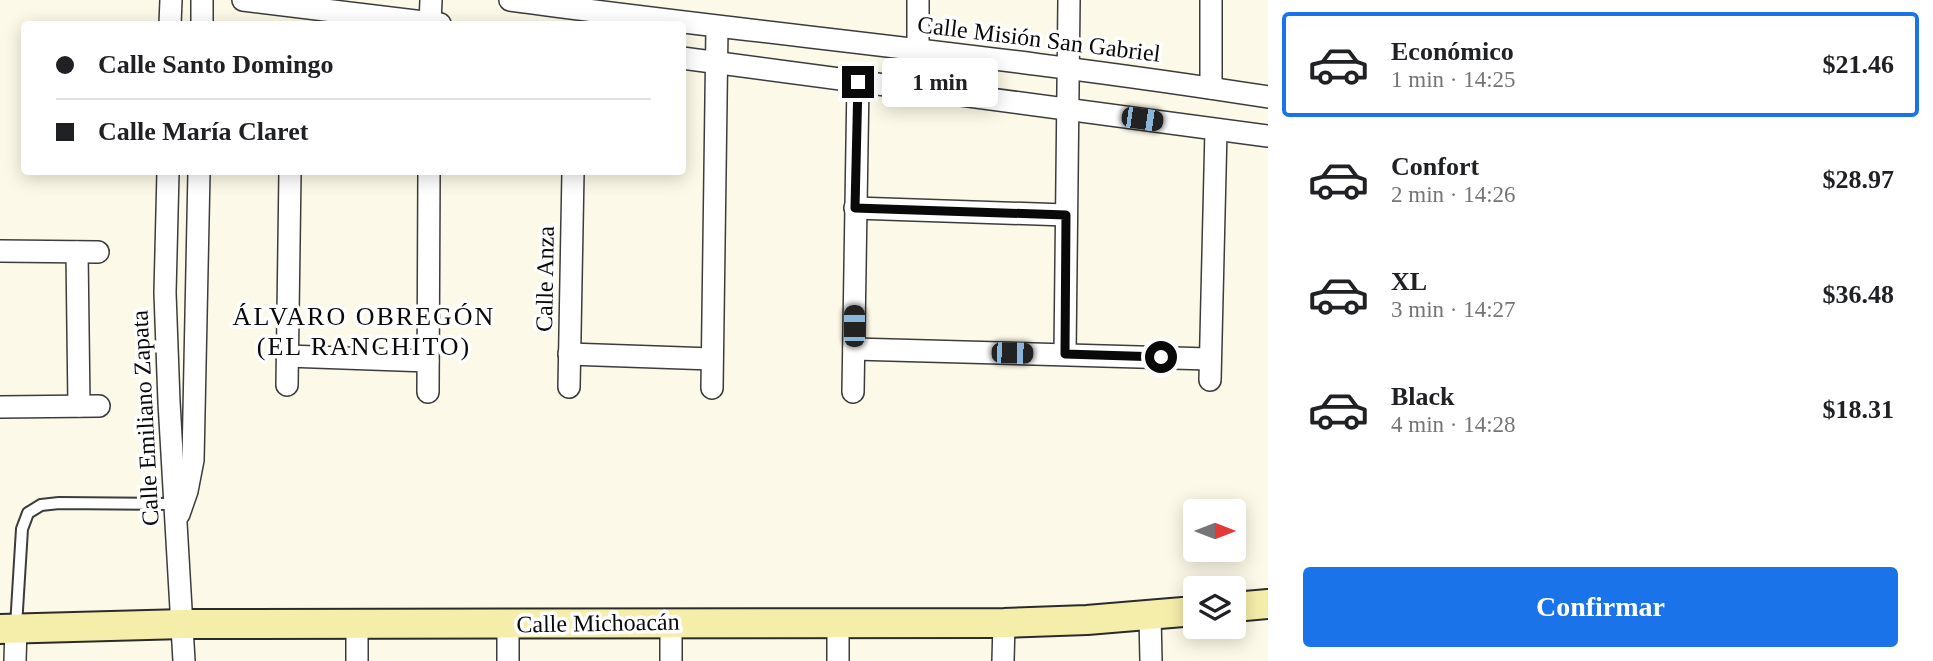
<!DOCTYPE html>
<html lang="es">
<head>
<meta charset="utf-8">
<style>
	body { margin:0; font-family:Georgia,serif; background:#f2f2f2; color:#202124; height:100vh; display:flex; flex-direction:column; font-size:26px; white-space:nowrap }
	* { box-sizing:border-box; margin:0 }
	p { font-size:23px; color:#757577 }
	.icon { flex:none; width:38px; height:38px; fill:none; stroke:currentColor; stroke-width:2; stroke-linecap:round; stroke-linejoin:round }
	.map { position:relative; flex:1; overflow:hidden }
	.details { display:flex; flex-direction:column; background:#fff; width:665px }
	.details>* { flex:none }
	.hud { position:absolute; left:21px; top:21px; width:665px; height:154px; border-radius:7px; box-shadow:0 4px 18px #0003; display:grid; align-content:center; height:154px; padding:0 35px; background:#fff }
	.needle { width:46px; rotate:90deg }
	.fabs { position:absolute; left:1183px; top:499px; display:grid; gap:14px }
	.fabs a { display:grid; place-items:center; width:63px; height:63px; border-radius:7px; background:#fff; box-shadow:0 4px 18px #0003; font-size:35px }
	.end { position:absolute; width:32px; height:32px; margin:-16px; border:9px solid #090909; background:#fff; box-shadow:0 0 0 4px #fff }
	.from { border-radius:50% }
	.bubble { position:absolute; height:49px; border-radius:7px; background:#fff; box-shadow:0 4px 18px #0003; font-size:23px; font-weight:700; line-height:49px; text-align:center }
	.car { position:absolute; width:21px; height:42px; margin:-21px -10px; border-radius:9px; box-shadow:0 0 5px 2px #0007; background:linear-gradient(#222 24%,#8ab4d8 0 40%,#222 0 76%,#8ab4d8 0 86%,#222 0) }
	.hud b { display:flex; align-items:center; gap:24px; height:66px; font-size:26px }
	.hud b+b { border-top:2px solid #e0e0e0 }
	.hud i { width:18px; height:18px; background:#202124 }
	ul { padding:12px 0 0; list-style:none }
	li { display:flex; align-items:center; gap:21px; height:105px; margin:0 14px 10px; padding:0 21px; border:4px solid transparent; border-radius:7px }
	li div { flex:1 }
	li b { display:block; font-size:26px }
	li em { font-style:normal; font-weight:700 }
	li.selected { border-color:#1a73e8 }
	li>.icon { width:63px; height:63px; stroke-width:1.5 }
	.action { display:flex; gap:14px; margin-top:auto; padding:14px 35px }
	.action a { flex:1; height:80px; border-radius:7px; background:#1a73e8; color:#fff; font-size:28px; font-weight:700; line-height:80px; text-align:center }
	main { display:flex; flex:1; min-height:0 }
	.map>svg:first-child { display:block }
</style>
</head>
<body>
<main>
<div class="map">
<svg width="1268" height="661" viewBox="0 0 1268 661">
	<rect width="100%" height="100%" fill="#fcf9e8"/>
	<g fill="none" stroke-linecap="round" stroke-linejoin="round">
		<g stroke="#3c3c3c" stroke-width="14">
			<polyline id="lane" points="16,626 22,529 28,513 41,505 59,503 174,504"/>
		</g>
		<g stroke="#3c3c3c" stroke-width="24">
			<g id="street">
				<polyline points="243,0 440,24"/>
				<path d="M510,0C762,34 1016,57 1268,97"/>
				<polyline points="1211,0 1211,88"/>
				<polyline points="170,24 171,0"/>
				<polyline points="202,24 202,0"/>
				<polyline points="430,24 431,0"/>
				<polyline points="918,49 918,0"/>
				<polyline points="682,58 1268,136"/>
				<polyline points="168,172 165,293 169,402 184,661"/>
				<polyline points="855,208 1066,215"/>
				<polyline points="0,251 98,252"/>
				<polyline points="77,252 79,406"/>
				<polyline points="854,349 1209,359"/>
				<polyline points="569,354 712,359"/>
				<polyline points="1065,354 1069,0"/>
				<polyline points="287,356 428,361"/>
				<polyline points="1210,380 1216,130"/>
				<polyline points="287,385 290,172"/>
				<polyline points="569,387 573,172"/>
				<polyline points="712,388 717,28"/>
				<polyline points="428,392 429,172"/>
				<polyline points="853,392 858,82"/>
				<polyline points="0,407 99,406"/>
				<polyline points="179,514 187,491 193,460 199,172"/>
				<polyline points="1150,615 1151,661"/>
				<polyline points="508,624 508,661"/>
				<polyline points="357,625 357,661"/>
				<polyline points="15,661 16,629"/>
				<polyline points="671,661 671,622"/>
				<polyline points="838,661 838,624"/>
				<polyline points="1003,661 1004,623"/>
			</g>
		</g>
		<g stroke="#2b2b2b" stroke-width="32">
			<g id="secondary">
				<polyline points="1234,607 1268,604"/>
				<polyline points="0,629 184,624 1004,623 1087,620 1195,611"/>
			</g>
		</g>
		<use href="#lane" stroke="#fff" stroke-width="10"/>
		<use href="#street" stroke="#fff" stroke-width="21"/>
		<use href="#secondary" stroke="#f5eeab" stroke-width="28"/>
	</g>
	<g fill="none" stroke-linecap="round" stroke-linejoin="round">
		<polyline stroke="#090909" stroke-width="9" points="858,82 855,208 1066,215 1065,354 1161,357"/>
	</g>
	<g text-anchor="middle" stroke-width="7" stroke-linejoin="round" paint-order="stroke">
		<g font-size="24" fill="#090909" stroke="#fff">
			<text transform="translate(1039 39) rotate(7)" y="8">Calle Misión San Gabriel</text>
			<text transform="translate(545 279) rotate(-89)" y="8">Calle Anza</text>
			<text transform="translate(145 418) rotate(-93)" y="8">Calle Emiliano Zapata</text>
			<text transform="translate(598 623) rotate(-1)" y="8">Calle Michoacán</text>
		</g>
		<g font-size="26" letter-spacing="2" fill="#090909" stroke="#fff">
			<text x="364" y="325">ÁLVARO OBREGÓN<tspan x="364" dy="30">(EL RANCHITO)</tspan></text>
		</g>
	</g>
</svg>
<div class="fabs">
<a><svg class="needle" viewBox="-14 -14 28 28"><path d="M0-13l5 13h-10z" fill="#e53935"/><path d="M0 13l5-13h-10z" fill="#757577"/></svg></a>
<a><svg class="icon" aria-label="layers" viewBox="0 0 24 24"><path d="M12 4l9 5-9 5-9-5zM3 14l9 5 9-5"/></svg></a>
</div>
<i class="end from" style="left:1161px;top:357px"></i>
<i class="end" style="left:858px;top:82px"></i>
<div class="bubble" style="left:882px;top:58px;width:116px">1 min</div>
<i class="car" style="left:1142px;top:119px;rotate:98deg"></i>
<i class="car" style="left:854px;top:326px;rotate:0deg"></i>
<i class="car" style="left:1012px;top:353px;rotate:91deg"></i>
<div class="hud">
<b><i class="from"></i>Calle Santo Domingo</b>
<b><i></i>Calle María Claret</b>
</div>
</div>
<section class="details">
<ul>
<li class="selected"><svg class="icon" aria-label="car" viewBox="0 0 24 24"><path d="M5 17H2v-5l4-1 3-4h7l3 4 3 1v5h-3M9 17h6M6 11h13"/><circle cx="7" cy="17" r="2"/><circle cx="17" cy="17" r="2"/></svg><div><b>Económico</b><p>1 min · 14:25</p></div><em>$21.46</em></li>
<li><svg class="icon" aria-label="car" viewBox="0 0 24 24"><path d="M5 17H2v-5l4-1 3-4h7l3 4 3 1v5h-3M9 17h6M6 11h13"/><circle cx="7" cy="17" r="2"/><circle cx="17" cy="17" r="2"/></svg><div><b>Confort</b><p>2 min · 14:26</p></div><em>$28.97</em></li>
<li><svg class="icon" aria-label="car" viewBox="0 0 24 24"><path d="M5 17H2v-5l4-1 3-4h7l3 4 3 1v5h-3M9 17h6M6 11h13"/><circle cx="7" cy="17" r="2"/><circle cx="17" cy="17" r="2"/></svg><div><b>XL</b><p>3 min · 14:27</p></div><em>$36.48</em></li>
<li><svg class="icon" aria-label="car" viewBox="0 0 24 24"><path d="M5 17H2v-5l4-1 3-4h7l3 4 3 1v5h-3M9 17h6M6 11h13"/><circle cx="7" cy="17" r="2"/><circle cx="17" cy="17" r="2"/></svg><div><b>Black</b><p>4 min · 14:28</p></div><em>$18.31</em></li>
</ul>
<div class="action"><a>Confirmar</a></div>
</section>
</main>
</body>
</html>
